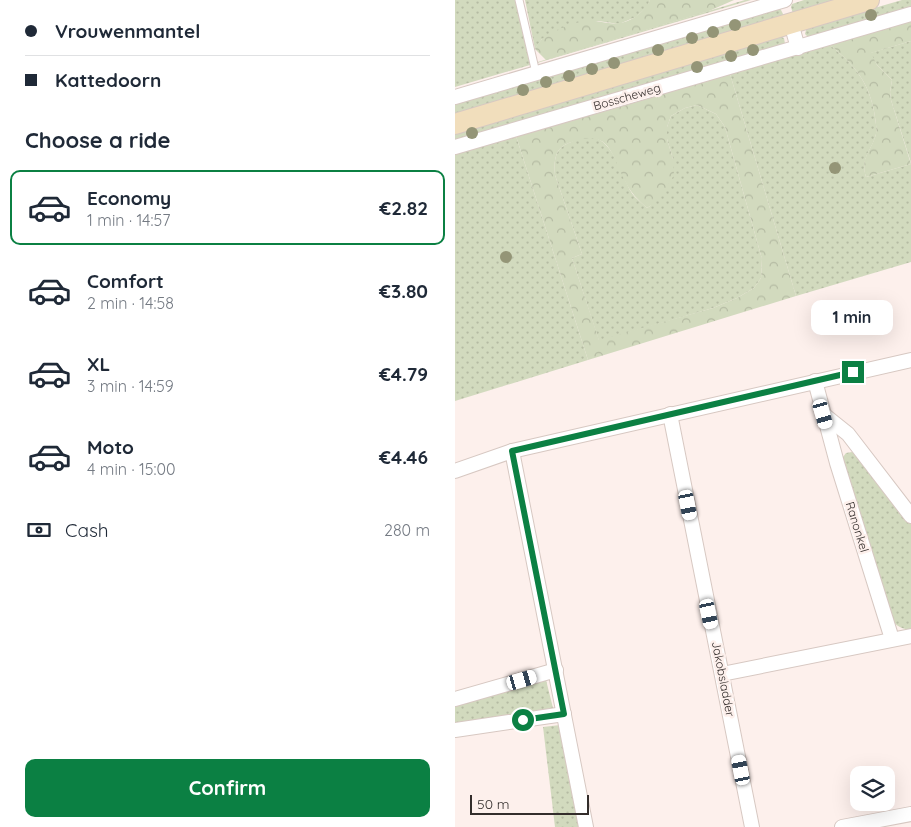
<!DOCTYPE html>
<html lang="en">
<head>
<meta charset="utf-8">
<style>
	body { margin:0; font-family:Quicksand,sans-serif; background:#f6f6f7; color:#1f2937; height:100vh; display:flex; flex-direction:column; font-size:19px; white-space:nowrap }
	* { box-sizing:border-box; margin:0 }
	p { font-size:16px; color:#747a83 }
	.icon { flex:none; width:28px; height:28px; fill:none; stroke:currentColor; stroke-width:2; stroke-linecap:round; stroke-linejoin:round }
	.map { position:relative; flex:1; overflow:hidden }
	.drawer { display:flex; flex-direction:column; background:#fff; width:455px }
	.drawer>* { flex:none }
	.guide { display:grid; align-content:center; height:110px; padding:0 25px; background:#fff }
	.buttons { position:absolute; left:395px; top:766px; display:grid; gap:10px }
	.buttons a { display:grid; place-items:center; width:45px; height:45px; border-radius:10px; background:#fff; box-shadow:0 5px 20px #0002; font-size:25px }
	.scale { position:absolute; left:15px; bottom:12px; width:119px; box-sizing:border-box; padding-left:5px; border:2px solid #332d2b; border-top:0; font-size:14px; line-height:18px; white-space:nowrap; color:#332d2b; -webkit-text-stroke:4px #fdf0ec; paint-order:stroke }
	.end { position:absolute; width:22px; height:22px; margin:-11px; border:6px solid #0b8043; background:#fff; box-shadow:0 0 0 2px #fff }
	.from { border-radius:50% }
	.bubble { position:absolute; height:35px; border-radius:10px; background:#fff; box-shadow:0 5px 20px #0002; font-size:16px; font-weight:700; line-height:35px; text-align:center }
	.car { position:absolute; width:15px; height:30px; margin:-15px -8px; border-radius:6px; box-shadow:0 0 4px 1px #0007; background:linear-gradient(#fff 24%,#345 0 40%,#fff 0 76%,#345 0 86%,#fff 0) }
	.guide b { display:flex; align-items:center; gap:18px; height:48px; font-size:19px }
	.guide b+b { border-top:1px solid #e0e1e3 }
	.guide i { width:12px; height:12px; background:#1f2937 }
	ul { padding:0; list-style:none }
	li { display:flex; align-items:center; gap:15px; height:75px; margin:0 10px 8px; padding:0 15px; border:2px solid transparent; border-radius:10px }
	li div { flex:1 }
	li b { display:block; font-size:19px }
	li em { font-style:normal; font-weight:700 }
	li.selected { border-color:#0b8043 }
	li>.icon { width:45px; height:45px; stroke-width:1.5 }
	h2 { padding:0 25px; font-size:22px; line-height:60px }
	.pay { display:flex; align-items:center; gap:12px; height:55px; padding:0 25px; font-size:19px }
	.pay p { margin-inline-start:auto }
	.action { display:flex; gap:10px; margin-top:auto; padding:10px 25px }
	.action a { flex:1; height:58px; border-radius:10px; background:#0b8043; color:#fff; font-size:20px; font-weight:700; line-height:58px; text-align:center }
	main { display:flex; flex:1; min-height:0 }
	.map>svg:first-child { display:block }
</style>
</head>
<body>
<main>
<section class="drawer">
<div class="guide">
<b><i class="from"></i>Vrouwenmantel</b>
<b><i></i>Kattedoorn</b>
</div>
<h2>Choose a ride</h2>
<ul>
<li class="selected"><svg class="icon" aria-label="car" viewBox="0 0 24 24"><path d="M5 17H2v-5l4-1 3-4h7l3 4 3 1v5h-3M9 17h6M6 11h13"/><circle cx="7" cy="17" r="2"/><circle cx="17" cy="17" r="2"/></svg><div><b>Economy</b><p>1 min · 14:57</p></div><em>€2.82</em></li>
<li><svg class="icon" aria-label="car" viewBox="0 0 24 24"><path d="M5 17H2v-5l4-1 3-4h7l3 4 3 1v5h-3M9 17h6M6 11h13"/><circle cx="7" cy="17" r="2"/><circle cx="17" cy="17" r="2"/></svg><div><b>Comfort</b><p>2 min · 14:58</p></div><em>€3.80</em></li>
<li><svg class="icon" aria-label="car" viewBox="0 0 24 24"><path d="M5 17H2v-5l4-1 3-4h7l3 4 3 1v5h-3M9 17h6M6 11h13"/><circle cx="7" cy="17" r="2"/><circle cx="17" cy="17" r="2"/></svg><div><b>XL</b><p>3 min · 14:59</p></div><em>€4.79</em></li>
<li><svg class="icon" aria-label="car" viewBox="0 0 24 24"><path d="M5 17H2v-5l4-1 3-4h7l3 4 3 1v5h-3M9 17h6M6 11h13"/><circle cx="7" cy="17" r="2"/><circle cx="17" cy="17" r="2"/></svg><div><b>Moto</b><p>4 min · 15:00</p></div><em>€4.46</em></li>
</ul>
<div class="pay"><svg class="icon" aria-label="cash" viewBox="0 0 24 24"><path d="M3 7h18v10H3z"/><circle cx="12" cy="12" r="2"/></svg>Cash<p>280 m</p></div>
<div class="action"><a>Confirm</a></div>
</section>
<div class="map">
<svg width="456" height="827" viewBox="0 0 456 827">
	<defs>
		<pattern id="grass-dots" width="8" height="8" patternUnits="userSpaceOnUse" patternTransform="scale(1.25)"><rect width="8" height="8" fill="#d2dabe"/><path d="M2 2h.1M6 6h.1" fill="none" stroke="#b5bba3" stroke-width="1.8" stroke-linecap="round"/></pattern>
		<pattern id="forest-crowns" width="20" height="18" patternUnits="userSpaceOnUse" patternTransform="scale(1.25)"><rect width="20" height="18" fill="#d2dabe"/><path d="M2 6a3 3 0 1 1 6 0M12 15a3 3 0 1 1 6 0" fill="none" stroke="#b5bba3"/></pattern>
	</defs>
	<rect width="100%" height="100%" fill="#fdf0ec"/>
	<g fill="url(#grass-dots)">
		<polygon points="0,0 61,0 76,64 290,0 296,0 0,87"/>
		<polygon points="70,0 195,0 192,7 181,17 164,24 143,21 87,39 80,49"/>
		<polygon points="349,0 385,0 338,14 336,7 337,4"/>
		<polygon points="447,0 456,0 456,8 353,37 350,34 351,30 354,27"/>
		<polygon points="325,8 329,16 0,114 0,103"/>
		<polygon points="324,36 329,38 330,44 0,142 0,132"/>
		<polygon points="456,41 456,163 436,100 435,92 437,80 422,65 415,53"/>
		<path d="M375,45C398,64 413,80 419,111C420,118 422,126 421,134C417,151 405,157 411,177L456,164V262L341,296L275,74Z"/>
		<path d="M242,105L261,114L270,127L307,259L306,278L299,288L282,298L258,308L144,341L117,258L127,254L100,175C99,162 99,148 114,143C120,140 129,136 136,137C161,140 166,181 180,197C184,201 188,204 192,208L195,206L218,159L212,139V127L216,116L230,108Z"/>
		<polygon points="61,136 133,360 0,401 0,154"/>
		<path d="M397,452L402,455L456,524V630C448,629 442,627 437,620L387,463L388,457L391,453Z"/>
		<polygon points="91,680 98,708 0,724 0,706"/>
		<polygon points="105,725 125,827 100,827 88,727"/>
	</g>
	<g fill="url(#forest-crowns)" fill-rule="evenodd">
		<path d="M195,0H279L254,11L91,60L80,49C82,46 84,42 87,39C94,32 120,22 130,21C138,20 145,22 153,23C171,26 188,15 195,0Z"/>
		<path d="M456,20V41L416,53L422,65L437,80L435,92L436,100L456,164L411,177C405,157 416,152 421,134C422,126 420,118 419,111C413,80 398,64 375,45Z"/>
		<path d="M275,74L341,296L133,360L61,136ZM242,105L261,114L270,127L307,259L306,278L299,288L282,298L258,308L144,340L117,258L127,254L100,175C99,162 99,148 114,143C154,128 155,151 170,181C175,192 183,200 192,208L195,206L207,195L219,175L218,159L212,139V127L216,116L230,108Z"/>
	</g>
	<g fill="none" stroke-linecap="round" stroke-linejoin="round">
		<g stroke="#d7c8c2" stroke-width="9">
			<polyline id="service" points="64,0 81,73"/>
		</g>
		<g stroke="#d7c8c2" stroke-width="16">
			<g id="minor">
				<polyline points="336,23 343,48"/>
				<polyline points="0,97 330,0"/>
				<polyline points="0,147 456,14"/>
				<polyline points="360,381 382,463 437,639"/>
				<polyline points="215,414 297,827"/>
				<polyline points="368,414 393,434 456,516"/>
				<polyline points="57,451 131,827"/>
				<polyline points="0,471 57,451 456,360"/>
				<polyline points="267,674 456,636"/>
				<polyline points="0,699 101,670"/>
				<polyline points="0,730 109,714"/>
				<polyline points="387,827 456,814"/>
			</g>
		</g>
		<g stroke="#d7c8c2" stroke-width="22">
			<polyline id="secondary" points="0,124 414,0"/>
		</g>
		<use href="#service" stroke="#fff" stroke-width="7"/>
		<use href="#minor" stroke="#fff" stroke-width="14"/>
		<use href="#secondary" stroke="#f1debc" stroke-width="20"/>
	</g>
	<g fill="#949577">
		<circle cx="416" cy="15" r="6"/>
		<circle cx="280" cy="25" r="6"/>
		<circle cx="258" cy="32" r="6"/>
		<circle cx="237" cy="38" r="6"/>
		<circle cx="203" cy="50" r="6"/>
		<circle cx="298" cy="50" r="6"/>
		<circle cx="276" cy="56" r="6"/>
		<circle cx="159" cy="63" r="6"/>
		<circle cx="242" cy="67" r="6"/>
		<circle cx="137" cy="69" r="6"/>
		<circle cx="114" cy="76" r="6"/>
		<circle cx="91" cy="82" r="6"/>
		<circle cx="68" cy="90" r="6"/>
		<circle cx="17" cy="133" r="6"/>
		<circle cx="380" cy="168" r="6"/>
		<circle cx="51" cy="257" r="6"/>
	</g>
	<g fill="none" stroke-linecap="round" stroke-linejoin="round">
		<polyline stroke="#0b8043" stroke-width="6" points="68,720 109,714 57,451 398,372"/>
	</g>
	<g text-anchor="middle" stroke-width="5" stroke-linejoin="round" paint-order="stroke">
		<g font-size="12" fill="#332d2b" stroke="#fdf0ec">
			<text transform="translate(172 97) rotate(-16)" y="4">Bosscheweg</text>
			<text transform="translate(402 527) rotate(73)" y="4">Ranonkel</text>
			<text transform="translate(268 679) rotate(79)" y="4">Jakobsladder</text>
		</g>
	</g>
</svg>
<div class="buttons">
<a><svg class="icon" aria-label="layers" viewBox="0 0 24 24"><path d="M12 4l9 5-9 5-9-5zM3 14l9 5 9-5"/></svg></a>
</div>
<div class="scale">50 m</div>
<i class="end from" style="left:68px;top:720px"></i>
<i class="end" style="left:398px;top:372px"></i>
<div class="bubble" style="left:356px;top:300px;width:82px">1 min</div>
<i class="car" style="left:368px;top:414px;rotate:164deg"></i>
<i class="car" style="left:233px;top:505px;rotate:169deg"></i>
<i class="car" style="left:254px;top:614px;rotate:168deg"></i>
<i class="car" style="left:67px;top:680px;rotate:74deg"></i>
<i class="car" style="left:286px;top:770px;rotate:349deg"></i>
</div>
</main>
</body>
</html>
